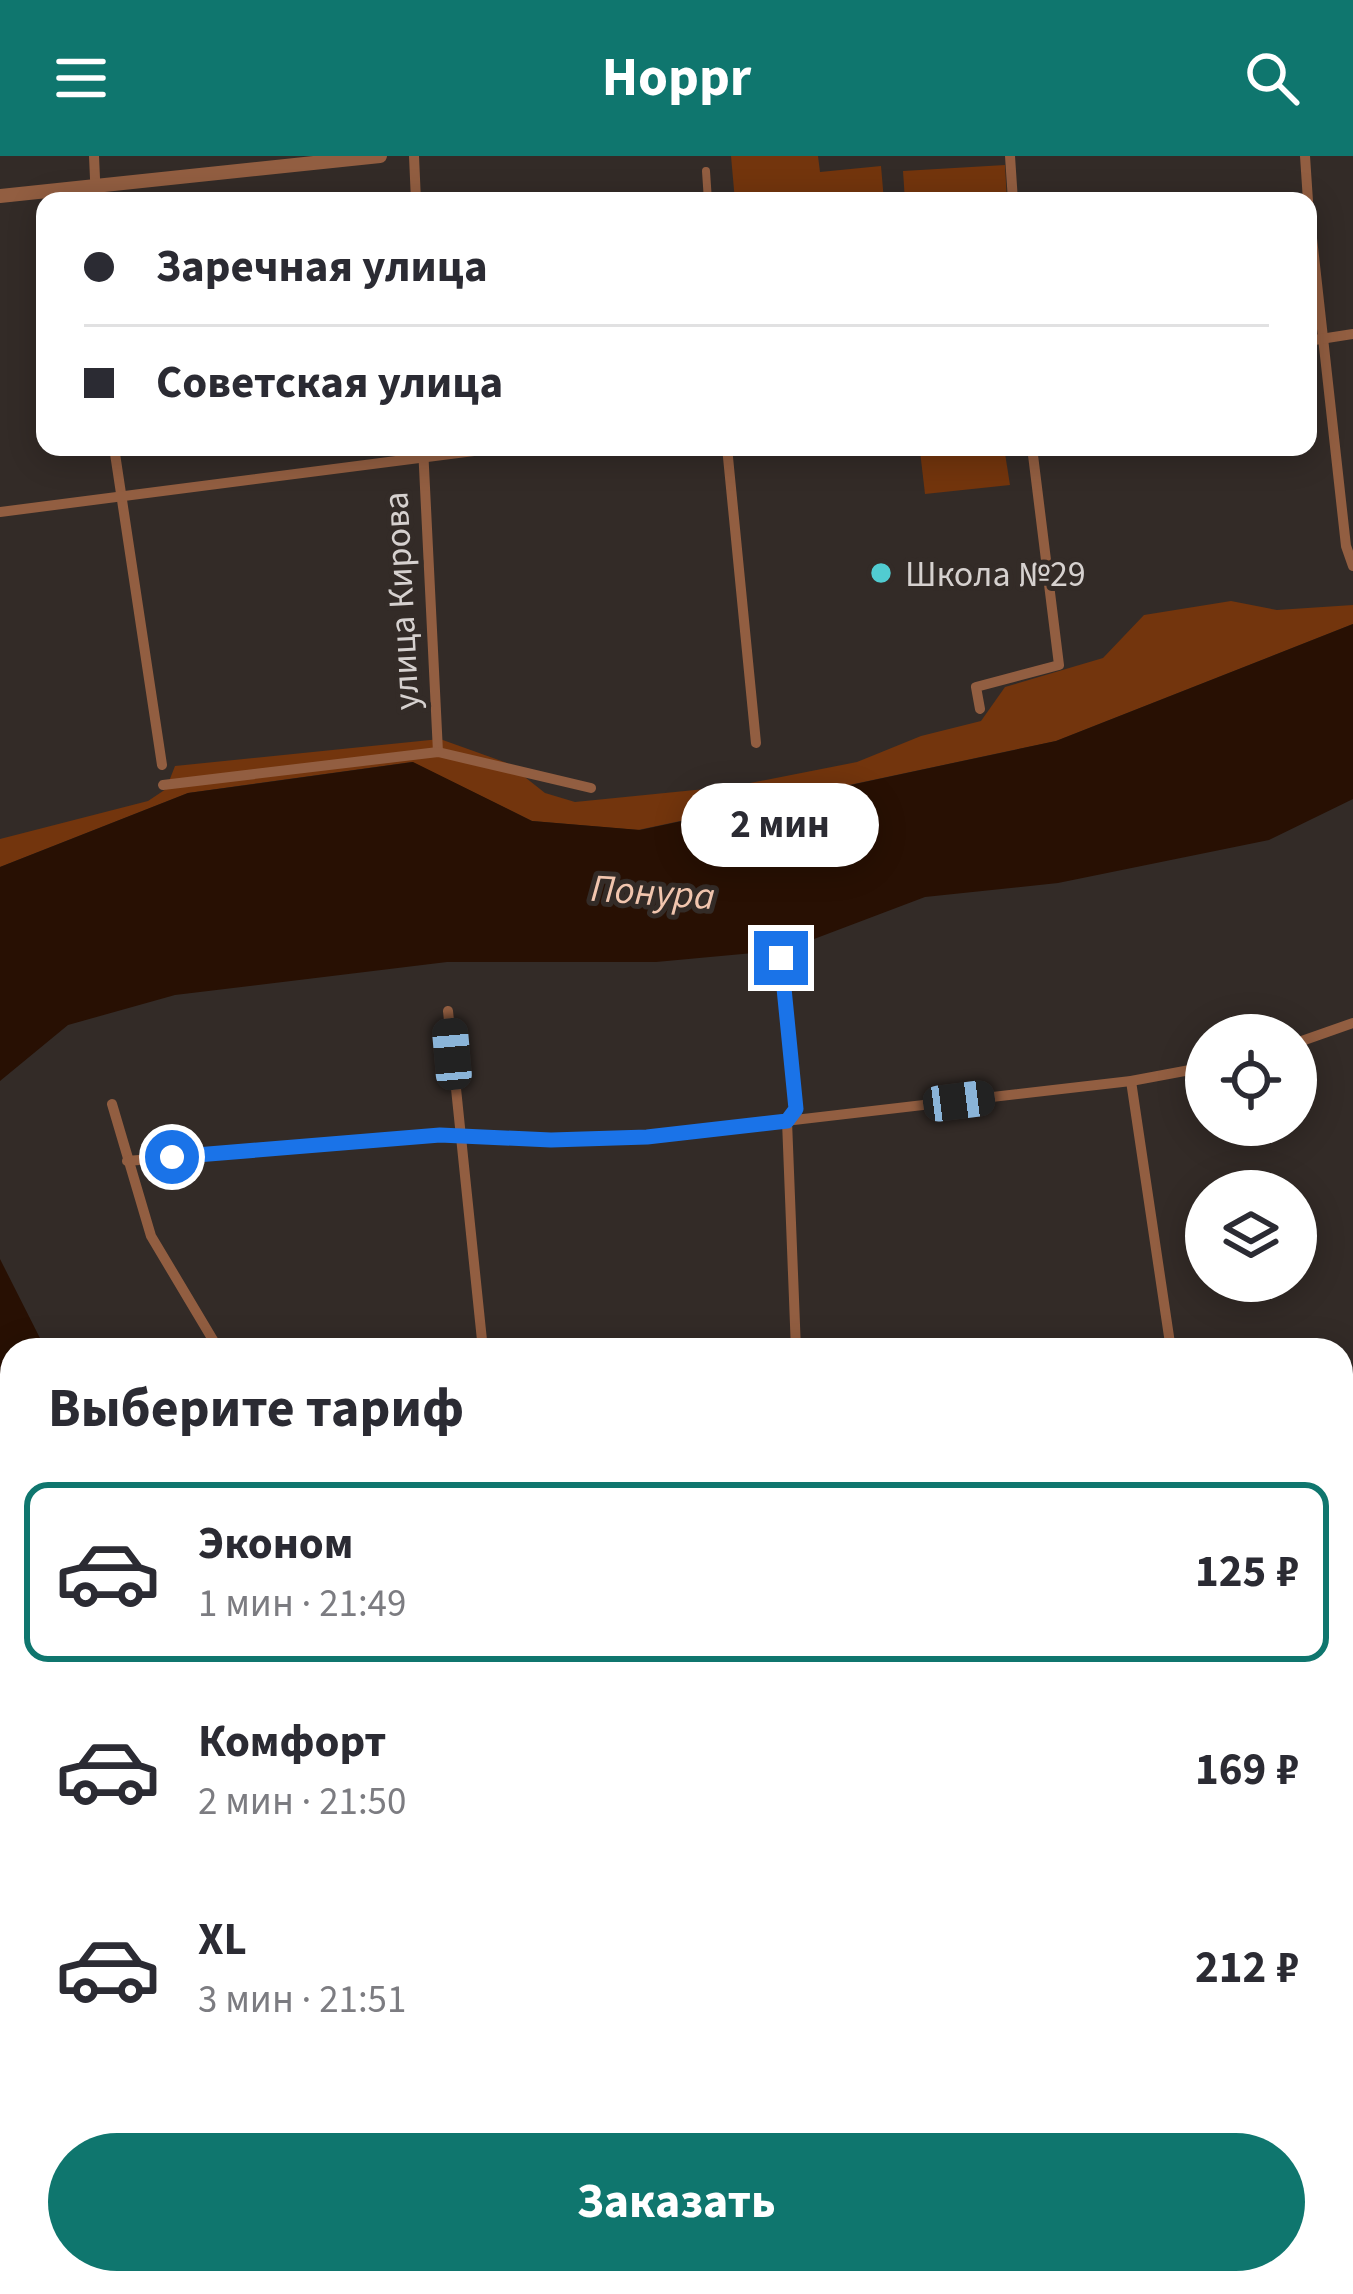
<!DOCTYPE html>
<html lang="ru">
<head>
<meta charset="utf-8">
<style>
	body { margin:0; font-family:"Source Sans 3",sans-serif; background:#f7f7f7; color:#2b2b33; height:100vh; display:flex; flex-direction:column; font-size:45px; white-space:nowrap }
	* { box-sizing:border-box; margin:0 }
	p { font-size:39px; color:#7c7c81 }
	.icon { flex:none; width:66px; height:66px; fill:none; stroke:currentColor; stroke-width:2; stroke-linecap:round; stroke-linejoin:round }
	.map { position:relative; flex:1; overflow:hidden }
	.panel { position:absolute; left:0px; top:1182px; width:1353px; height:957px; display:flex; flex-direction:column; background:#fff; border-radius:36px 36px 0 0; box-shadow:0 6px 30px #0003 }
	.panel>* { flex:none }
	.hud { position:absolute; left:36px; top:36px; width:1281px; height:264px; border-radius:24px; box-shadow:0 6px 30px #0003; display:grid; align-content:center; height:264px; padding:0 48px; background:#fff }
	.tools { position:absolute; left:1185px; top:858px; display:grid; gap:24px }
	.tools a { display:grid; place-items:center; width:132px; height:132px; border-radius:50%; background:#fff; box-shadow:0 6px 30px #0003; font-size:60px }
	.end { position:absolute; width:54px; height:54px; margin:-27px; border:15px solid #1a73e8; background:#fff; box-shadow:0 0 0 6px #fff }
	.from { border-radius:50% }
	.bubble { position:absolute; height:84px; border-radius:42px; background:#fff; box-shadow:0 6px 30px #0003; font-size:39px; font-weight:700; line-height:84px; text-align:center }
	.car { position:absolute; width:36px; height:72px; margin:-36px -18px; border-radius:15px; box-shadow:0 0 9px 3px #0007; background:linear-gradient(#222 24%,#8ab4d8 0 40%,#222 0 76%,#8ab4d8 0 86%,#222 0) }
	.hud b { display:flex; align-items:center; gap:42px; height:114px; font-size:45px }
	.hud b+b { border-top:3px solid #e1e1e2 }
	.hud i { width:30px; height:30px; background:#2b2b33 }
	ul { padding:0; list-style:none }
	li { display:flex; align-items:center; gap:36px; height:180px; margin:0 24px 18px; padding:0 24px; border:6px solid transparent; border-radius:24px }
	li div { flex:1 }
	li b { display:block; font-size:45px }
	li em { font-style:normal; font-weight:700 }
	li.active { border-color:#0f766e }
	li>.icon { width:108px; height:108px; stroke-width:1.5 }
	h2 { padding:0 48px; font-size:54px; line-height:144px }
	.primary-button { display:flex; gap:24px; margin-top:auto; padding:24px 48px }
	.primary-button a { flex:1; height:138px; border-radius:72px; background:#0f766e; color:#fff; font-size:48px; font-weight:700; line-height:138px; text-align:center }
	header { display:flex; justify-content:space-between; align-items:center; height:156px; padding:0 48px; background:#0f766e; color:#fff; font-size:54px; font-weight:700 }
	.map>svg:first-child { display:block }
</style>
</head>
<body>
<header><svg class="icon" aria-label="menu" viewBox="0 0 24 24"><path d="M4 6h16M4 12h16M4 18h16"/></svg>Hoppr<svg class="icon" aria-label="search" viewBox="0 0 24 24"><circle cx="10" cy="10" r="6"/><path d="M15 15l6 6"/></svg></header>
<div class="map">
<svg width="1353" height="2138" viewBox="0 0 1353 2138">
	<rect width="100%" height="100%" fill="#332b27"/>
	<g fill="#73350d">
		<polygon points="731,0 818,0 820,16 881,10 884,45 735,45"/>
		<polygon points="1005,9 1007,45 905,45 903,15"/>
		<polygon points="1004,291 1010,329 925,338 920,295"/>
		<polygon points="1231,445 1277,454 1353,449 1353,468 1056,585 638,674 532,665 412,606 188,637 0,711 0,683 148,645 166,633 175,610 440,583 507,607 545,637 575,646 735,630 857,606 921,580 981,565 1005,531 1103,502 1144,459"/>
		<polygon points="475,2127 984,2127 985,2138 466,2138"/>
	</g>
	<g fill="#281003">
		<polygon points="1353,468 1353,643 1269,684 1058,727 925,741 785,794 656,806 447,806 175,839 68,869 0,925 0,711 188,637 413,606 532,665 640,674 1056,585"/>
		<polygon points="0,1103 46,1194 12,1194 12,1286 0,1274"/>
	</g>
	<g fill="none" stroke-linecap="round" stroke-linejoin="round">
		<polyline stroke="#281003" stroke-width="3" points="380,2138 390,2127"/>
		<polyline stroke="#281003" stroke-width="10" points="357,2127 365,2138"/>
		<polyline stroke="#925e41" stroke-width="8" points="706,15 708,45"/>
		<g stroke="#925e41" stroke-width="10">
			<polyline points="94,0 96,45"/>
			<polyline points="414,0 416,45"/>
			<polyline points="1010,0 1013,45"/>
			<polyline points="1305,0 1308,45"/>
			<polyline points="1308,46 1346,390 1353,410"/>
			<polyline points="1308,185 1353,178"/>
			<polyline points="114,291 162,609"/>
			<polyline points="423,291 438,596"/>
			<polyline points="727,291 756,587"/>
			<polyline points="0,356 505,291"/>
			<polyline points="980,553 976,531 1059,509 1032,291"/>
			<polyline points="163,629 438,596 591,632"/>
			<polyline points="781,802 797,954 787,965 796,1194"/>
			<polyline points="448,855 483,1194"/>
			<polyline points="1296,887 1353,867"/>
			<polyline points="1131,925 1171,1194"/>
			<polyline points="112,948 151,1080 219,1194"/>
			<polyline points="127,1005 440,979 551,984 647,981 1131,925 1206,911"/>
			<polyline points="1341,1501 1353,1498"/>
			<polyline points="1341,1918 1353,1918"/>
		</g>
		<g stroke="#925e41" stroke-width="14">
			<polyline points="0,40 380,0"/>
			<polyline points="1341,1258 1353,1256"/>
			<polyline points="0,1563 12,1560"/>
		</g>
	</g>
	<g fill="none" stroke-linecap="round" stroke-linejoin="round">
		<polyline stroke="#1a73e8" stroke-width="15" points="172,1001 440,979 551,984 647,981 787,965 796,953 781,802"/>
	</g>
	<circle fill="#51ccd1" stroke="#332b27" stroke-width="4.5" cx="881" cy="417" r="12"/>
	<g text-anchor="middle" stroke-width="10" stroke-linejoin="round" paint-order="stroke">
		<g font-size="36" fill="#d6d1cf" stroke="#332b27" text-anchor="start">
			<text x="905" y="430">Школа №29</text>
		</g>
		<g font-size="36" fill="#d6d1cf" stroke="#332b27">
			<text transform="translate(400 445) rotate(-93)" y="13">улица Кирова</text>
		</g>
		<g font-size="39" font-style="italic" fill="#f1c5ae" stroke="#332b27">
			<text transform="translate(653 735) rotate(4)" y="14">Понура</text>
		</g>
	</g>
</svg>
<div class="tools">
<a><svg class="icon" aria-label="locate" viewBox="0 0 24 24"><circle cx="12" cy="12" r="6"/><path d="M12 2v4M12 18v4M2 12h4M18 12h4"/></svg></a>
<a><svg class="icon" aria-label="layers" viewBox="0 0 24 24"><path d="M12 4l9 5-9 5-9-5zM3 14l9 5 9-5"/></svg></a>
</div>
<i class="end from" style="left:172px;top:1001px"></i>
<i class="end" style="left:781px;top:802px"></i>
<div class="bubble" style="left:681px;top:627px;width:198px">2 мин</div>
<i class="car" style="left:452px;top:898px;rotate:355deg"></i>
<i class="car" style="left:959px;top:945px;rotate:83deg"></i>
<div class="hud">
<b><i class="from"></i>Заречная улица</b>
<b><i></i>Советская улица</b>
</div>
<section class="panel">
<h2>Выберите тариф</h2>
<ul>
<li class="active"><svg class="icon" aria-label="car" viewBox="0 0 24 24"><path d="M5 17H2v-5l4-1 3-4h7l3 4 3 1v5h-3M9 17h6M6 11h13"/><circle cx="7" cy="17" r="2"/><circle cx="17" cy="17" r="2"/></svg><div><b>Эконом</b><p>1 мин · 21:49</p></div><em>125 ₽</em></li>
<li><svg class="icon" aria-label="car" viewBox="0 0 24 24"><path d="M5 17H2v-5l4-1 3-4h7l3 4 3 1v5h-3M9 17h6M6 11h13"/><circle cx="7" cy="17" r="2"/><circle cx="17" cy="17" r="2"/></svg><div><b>Комфорт</b><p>2 мин · 21:50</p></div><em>169 ₽</em></li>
<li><svg class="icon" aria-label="car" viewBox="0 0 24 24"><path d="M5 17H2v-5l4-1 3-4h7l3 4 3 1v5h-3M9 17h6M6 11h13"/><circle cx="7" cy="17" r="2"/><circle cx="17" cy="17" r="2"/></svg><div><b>XL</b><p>3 мин · 21:51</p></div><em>212 ₽</em></li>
</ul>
<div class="primary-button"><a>Заказать</a></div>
</section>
</div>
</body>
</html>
